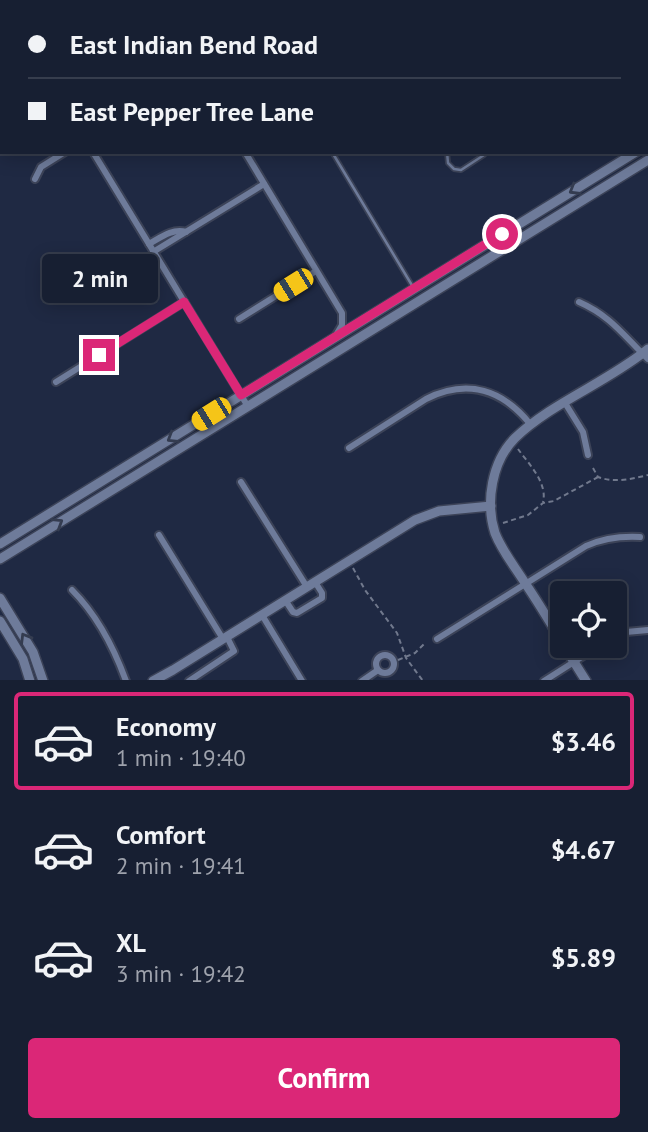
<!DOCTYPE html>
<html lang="en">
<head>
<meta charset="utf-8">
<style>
	body { margin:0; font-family:"PT Sans",sans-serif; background:#20273a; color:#f1f3f6; height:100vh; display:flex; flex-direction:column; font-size:26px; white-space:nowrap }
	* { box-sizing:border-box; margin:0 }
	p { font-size:23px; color:#9ea2ac }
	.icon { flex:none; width:38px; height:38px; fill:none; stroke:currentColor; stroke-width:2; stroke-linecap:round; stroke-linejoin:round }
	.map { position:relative; height:680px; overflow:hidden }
	.side { display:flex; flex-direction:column; background:#171f32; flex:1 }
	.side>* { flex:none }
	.banner { position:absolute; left:0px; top:0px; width:649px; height:154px; box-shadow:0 4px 18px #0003,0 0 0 2px #363d4d; display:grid; align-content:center; height:154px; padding:0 28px; background:#171f32 }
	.tools { position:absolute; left:550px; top:581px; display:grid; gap:14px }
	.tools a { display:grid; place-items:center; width:77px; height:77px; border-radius:7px; background:#171f32; box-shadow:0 4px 18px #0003,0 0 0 2px #363d4d; font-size:35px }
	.end { position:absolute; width:32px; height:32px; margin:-16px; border:9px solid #db2777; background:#fff; box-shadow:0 0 0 4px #fff }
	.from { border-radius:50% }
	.bubble { position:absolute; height:49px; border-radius:7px; background:#171f32; box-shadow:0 4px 18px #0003,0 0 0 2px #363d4d; font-size:23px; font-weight:600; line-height:49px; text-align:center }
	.car { position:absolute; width:21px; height:42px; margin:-21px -10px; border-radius:9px; box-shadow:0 0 5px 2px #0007; background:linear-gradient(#f5c518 24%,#345 0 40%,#f5c518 0 76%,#345 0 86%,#f5c518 0) }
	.banner b { display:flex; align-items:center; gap:24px; height:66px; font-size:26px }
	.banner b+b { border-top:2px solid #363d4d }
	.banner i { width:18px; height:18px; background:#f1f3f6 }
	ul { padding:12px 0 0; list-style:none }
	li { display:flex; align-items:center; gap:21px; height:98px; margin:0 14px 10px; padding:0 14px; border:4px solid transparent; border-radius:7px }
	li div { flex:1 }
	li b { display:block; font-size:26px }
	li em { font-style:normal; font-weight:600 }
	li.on { border-color:#db2777 }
	li>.icon { width:63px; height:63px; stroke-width:1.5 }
	.action { display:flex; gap:14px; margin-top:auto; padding:14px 28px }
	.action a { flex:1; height:80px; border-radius:7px; background:#db2777; color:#fff; font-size:28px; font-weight:600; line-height:80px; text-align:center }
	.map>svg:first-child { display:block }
</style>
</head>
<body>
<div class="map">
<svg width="648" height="681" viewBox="0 0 648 681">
	<rect width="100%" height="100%" fill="#1f2943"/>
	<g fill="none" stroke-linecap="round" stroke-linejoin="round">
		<g stroke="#3c4358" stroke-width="6">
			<g id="lane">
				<polyline points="581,2 584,0"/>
				<polyline points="332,152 413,287"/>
				<polyline points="447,152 448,163 454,169 461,170 484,155"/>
			</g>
		</g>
		<g stroke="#3c4358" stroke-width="10">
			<g id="street">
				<polyline points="149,2 150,2"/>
				<polyline points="0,20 2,19"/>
				<polyline points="93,152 247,405"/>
				<polyline points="245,152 342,313 342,325 336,335"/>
				<polyline points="35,179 41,167 65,152"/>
				<path d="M149,244C160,238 172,228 186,232"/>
				<polyline points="153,252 264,184"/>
				<path d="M579,302C611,316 624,336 648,359"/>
				<polyline points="239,319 316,271"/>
				<polyline points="56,382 184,302"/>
				<polyline points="565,403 583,432 588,455"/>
				<path d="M349,448L426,399C468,378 503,390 531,425"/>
				<polyline points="241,482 307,587"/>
				<polyline points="159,535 223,639"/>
				<path d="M72,590C97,615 114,648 126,681"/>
				<polyline points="285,600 293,612 297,613 322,598 322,593 315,582"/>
				<polyline points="262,615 302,681"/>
				<polyline points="614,637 626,632 648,630"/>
				<path d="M437,639L586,546C604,538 621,536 640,537"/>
				<circle cx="385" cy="664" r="9"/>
				<polyline points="189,681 234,651 227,637"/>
				<polyline points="362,681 378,670"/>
				<polyline points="544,681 599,646"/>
			</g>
		</g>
		<g stroke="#3c4358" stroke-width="12">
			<g id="secondary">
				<polyline points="0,544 636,152"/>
				<polyline points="0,559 648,160"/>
				<polyline points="0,598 33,652 43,681"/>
				<polyline points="0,621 23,659 30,681"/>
				<path d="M562,642C550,622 538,602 525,583C515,567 502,551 495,533C485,502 492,461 515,438C551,403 608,382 648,349"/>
				<polyline points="564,646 586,681"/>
				<polyline points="153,681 173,670 415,520 439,511 491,506"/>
			</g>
		</g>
		<g stroke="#71798d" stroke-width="2" stroke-dasharray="5 3.5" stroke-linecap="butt">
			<path d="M518,449C528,463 548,483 543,502"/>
			<path d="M593,468L598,477C614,483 632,479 648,475"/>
			<polyline points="503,523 528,515 543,503 554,501 598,477"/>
			<polyline points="353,568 365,590 397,633 406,658 423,681"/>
			<polyline points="398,660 415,653 425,643"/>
		</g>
		<use href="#lane" stroke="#6e7b9a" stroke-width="2.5"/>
		<use href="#street" stroke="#6e7b9a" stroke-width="6"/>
		<use href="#secondary" stroke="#6e7b9a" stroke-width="9"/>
	</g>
	<defs><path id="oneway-chevron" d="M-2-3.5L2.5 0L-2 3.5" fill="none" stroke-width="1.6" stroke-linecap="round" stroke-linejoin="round" transform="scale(1.75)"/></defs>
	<g stroke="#343c50">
		<use href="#oneway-chevron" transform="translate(574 190) rotate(149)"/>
		<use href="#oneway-chevron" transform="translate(172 438) rotate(148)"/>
		<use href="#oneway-chevron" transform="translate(58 523) rotate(-32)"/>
		<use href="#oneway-chevron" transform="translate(25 638) rotate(-121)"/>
	</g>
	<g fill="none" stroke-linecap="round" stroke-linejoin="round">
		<polyline stroke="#db2777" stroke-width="9" points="99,355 184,302 241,395 502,234"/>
	</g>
</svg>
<div class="tools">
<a><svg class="icon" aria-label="locate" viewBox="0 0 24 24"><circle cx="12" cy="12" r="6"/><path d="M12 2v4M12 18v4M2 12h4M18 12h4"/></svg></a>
</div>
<i class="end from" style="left:502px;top:234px"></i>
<i class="end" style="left:99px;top:355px"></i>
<div class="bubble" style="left:42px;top:254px;width:116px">2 min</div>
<i class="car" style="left:293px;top:285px;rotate:238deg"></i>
<i class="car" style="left:211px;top:414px;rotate:238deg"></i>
<div class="banner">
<b><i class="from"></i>East Indian Bend Road</b>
<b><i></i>East Pepper Tree Lane</b>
</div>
</div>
<section class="side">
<ul>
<li class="on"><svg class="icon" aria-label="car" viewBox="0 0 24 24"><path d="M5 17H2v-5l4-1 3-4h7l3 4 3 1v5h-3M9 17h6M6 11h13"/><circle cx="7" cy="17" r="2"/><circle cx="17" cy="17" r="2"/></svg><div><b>Economy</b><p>1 min · 19:40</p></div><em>$3.46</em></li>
<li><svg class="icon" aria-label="car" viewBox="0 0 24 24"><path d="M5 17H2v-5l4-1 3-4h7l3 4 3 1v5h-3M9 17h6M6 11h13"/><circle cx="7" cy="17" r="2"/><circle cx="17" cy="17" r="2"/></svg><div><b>Comfort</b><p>2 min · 19:41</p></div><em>$4.67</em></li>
<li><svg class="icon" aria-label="car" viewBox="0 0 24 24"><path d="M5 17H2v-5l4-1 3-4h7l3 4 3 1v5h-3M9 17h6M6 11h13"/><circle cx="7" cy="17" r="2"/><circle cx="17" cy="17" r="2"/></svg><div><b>XL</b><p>3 min · 19:42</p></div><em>$5.89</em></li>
</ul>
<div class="action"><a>Confirm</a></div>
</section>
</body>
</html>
